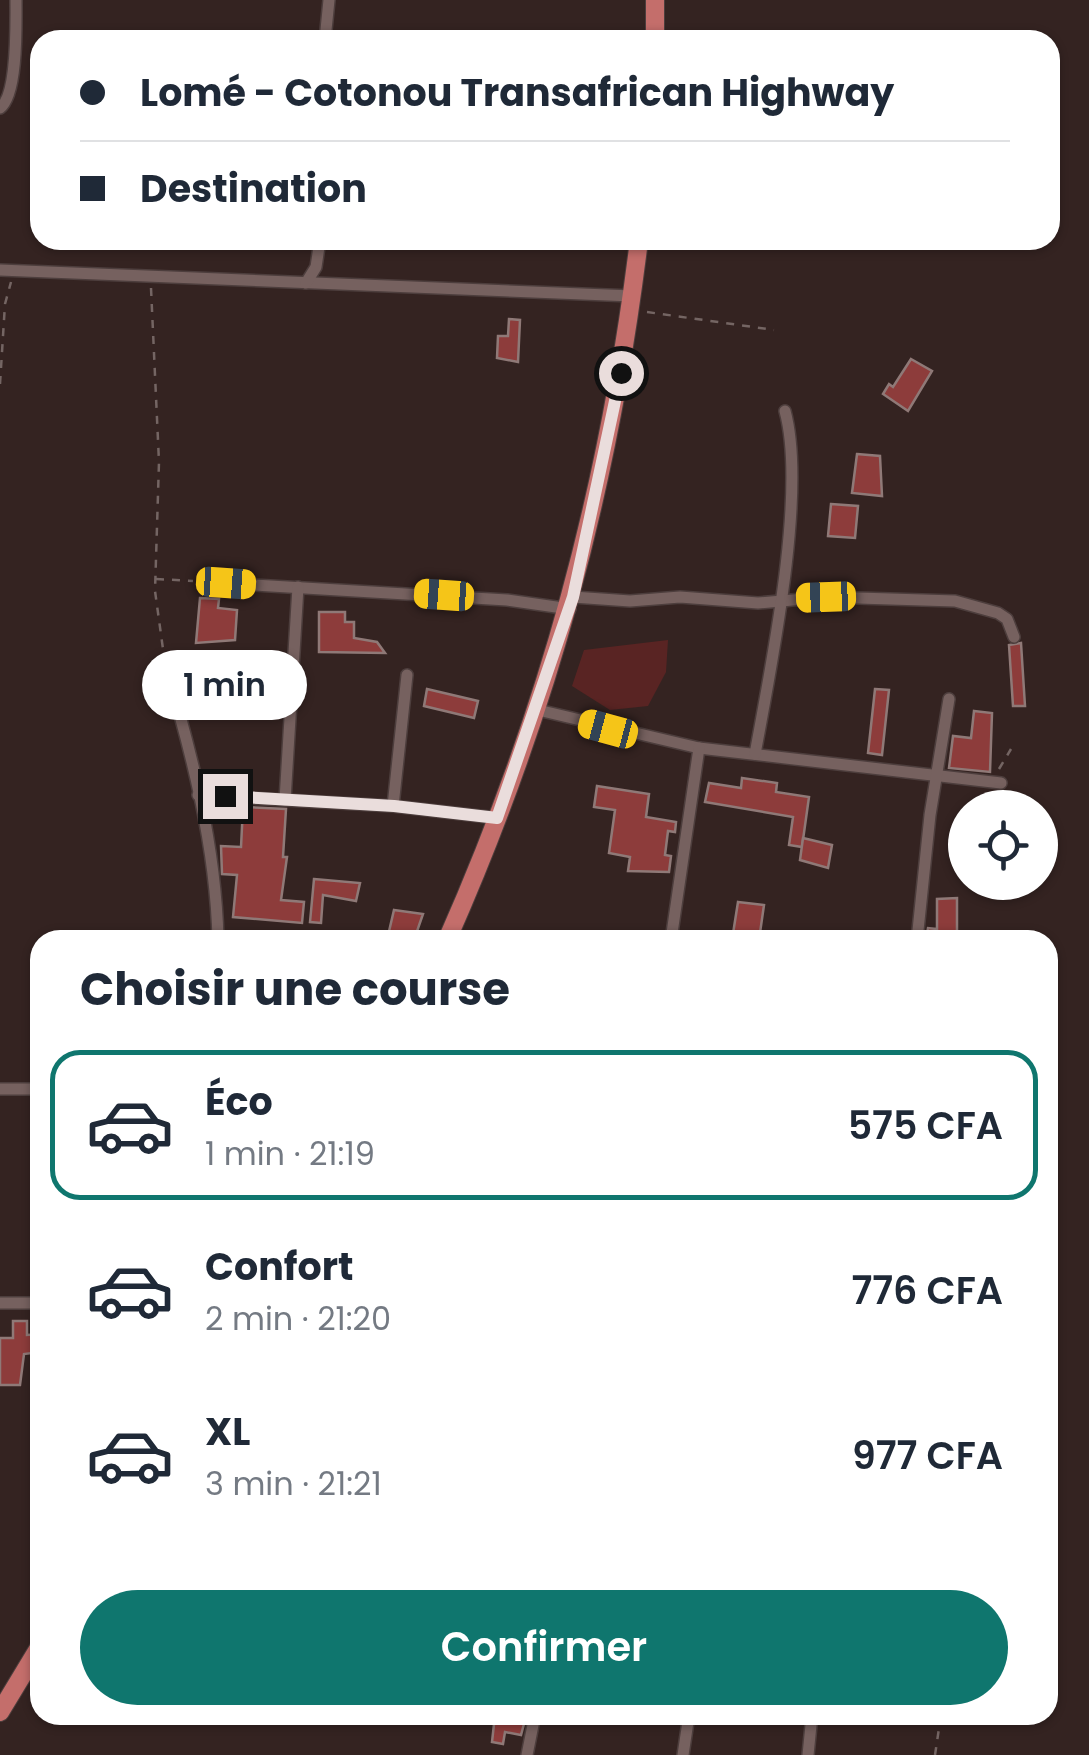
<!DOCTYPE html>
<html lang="fr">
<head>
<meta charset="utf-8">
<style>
	body { margin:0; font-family:Poppins,sans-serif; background:#f2f2f3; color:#1f2937; height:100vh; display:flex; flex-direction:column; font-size:38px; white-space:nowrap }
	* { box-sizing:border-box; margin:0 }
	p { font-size:32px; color:#747a83 }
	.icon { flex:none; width:55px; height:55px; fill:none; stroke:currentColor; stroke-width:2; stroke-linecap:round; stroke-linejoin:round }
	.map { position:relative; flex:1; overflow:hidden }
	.details { position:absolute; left:30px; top:930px; width:1028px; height:795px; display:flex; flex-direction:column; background:#fff; border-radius:30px; box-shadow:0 2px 8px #0004 }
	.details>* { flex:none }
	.banner { position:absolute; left:30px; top:30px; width:1030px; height:220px; border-radius:30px; box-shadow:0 2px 8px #0004; display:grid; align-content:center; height:220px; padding:0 50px; background:#fff }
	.buttons { position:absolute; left:948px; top:790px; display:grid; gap:20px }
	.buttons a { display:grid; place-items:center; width:110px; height:110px; border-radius:50%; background:#fff; box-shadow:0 2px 8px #0004; font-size:50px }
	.end { position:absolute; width:45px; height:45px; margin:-22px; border:12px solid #eadddc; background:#111; box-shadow:0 0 0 5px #111 }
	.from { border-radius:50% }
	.bubble { position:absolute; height:70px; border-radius:35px; background:#fff; box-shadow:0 2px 8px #0004; font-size:32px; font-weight:600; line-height:70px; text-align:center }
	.car { position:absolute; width:30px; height:60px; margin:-30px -15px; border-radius:12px; box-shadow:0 0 8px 2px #0007; background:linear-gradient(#f5c518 24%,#345 0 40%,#f5c518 0 76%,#345 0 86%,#f5c518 0) }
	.banner b { display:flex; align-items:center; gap:35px; height:95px; font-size:38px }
	.banner b+b { border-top:2px solid #e0e1e3 }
	.banner i { width:25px; height:25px; background:#1f2937 }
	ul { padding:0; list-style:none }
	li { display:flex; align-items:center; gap:30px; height:150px; margin:0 20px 15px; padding:0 30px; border:5px solid transparent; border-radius:30px }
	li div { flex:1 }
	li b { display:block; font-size:38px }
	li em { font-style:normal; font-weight:600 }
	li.on { border-color:#0f766e }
	li>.icon { width:90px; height:90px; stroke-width:1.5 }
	h2 { padding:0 50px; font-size:45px; line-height:120px }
	.primary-button { display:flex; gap:20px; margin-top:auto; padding:20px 50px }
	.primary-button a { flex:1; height:115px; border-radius:60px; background:#0f766e; color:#fff; font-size:40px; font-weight:600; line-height:115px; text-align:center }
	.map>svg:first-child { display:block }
</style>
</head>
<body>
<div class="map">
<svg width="1089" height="1755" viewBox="0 0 1089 1755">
	<rect width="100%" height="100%" fill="#342321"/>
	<polygon fill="#592423" points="668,640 666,672 648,706 610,710 572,686 584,650"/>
	<g fill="#8d3c3b" stroke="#8f7977" stroke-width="2.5">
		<polygon points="509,319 520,320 518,362 497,358 498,336 508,336"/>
		<polygon points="911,359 932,371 908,411 883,394 889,384 893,387"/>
		<polygon points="857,454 880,456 882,496 852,493"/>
		<polygon points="831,504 858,506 855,538 828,536"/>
		<polygon points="200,598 219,599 218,608 237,610 235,640 196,643"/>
		<polygon points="319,612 345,612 345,622 354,622 354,638 377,642 385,653 319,652"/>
		<polygon points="1021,643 1025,706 1013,706 1009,645"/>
		<polygon points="240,664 267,665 265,717 238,716"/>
		<polygon points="427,689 478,701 474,718 424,706"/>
		<polygon points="875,689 889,690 882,755 868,753"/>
		<polygon points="974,711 992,713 990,772 949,768 953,736 971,738"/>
		<polygon points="742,778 777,783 776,792 809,797 802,847 789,845 793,817 705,802 709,783 741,788"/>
		<polygon points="597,786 649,794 646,817 676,822 675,832 668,831 665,855 671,856 669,872 628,871 630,857 609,853 615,810 594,807"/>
		<polygon points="243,807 286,809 283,857 287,857 281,900 304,902 302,923 233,917 237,875 222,874 221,846 241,847"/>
		<polygon points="803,838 832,845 828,868 800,860"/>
		<polygon points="314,879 360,883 356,901 323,895 321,923 310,922"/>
		<polygon points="957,898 957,933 964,934 963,940 926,940 928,928 937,929 937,899"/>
		<polygon points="738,902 764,905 759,940 732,940"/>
		<polygon points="394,910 423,914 414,940 387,940"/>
		<polygon points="13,1321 27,1321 27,1335 40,1334 40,1352 24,1354 20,1385 0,1385 0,1338 13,1338"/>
		<polygon points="495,1715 525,1720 521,1735 505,1732 503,1744 492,1742"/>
	</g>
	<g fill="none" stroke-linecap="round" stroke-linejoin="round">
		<g stroke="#4d3e3d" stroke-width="14">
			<g id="minor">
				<polyline points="325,40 329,0"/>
				<path d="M0,108C18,95 16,24 16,0"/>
				<polyline points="0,270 632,296"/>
				<polyline points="306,283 316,267 320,240"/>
				<polyline points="205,582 507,600 570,609"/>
				<polyline points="573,597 630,601 680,597 758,603 826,597 955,601 998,613 1007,619 1014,637"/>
				<path d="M164,660C191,750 216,846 218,940"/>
				<polyline points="538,710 699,748 1001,783"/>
				<path d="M755,754C771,667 807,492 785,411"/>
				<polyline points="198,795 393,806 497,818"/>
				<polyline points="285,800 298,587"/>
				<polyline points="393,806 407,675"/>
				<polyline points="218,937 255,940"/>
				<polyline points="671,940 699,748"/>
				<polyline points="917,940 930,815 949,699"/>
				<polyline points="0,1089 30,1089"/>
				<polyline points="0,1303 40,1303"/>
				<polyline points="527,1755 535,1715"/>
				<polyline points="683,1755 689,1715"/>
				<polyline points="808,1755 812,1715"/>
			</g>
		</g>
		<g stroke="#4d3e3d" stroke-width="20">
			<g id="trunk">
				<polyline points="655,40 655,0"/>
				<path d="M447,940C548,712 609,487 639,240"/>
				<polyline points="0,1712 40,1646"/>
			</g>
		</g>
		<g stroke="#746563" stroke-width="2.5" stroke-dasharray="8 8" stroke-linecap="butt">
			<polyline points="151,288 159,462 155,591 163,649"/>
			<polyline points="647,312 774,330"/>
			<polyline points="0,384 5,304 11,282"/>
			<polyline points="156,579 193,581"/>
			<polyline points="999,769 1011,749"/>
			<polyline points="742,1715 800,1722"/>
			<polyline points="935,1755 941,1715"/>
		</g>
		<use href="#minor" stroke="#76615f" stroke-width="11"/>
		<use href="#trunk" stroke="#c46e6b" stroke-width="18"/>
	</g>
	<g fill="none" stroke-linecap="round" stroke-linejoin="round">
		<polyline stroke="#eadddc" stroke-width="12" points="225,796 394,806 497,818 573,597 621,373"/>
	</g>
</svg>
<div class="buttons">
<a><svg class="icon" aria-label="locate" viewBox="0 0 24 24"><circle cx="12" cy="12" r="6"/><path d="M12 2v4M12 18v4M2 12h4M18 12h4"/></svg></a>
</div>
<i class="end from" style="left:621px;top:373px"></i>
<i class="end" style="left:225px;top:796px"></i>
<div class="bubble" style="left:142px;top:650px;width:165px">1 min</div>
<i class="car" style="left:226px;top:583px;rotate:94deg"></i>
<i class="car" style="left:444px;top:595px;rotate:274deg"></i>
<i class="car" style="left:826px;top:597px;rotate:268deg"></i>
<i class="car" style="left:608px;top:729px;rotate:285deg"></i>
<div class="banner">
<b><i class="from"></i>Lomé - Cotonou Transafrican Highway</b>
<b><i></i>Destination</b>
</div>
<section class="details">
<h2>Choisir une course</h2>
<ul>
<li class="on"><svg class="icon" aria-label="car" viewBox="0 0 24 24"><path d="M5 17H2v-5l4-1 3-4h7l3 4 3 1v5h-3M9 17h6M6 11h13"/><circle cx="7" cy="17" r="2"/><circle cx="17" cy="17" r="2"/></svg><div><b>Éco</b><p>1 min · 21:19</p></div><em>575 CFA</em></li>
<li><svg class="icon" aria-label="car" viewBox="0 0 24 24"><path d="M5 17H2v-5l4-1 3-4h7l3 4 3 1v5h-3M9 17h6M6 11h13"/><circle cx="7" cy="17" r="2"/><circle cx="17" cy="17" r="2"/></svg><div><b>Confort</b><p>2 min · 21:20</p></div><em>776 CFA</em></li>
<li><svg class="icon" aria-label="car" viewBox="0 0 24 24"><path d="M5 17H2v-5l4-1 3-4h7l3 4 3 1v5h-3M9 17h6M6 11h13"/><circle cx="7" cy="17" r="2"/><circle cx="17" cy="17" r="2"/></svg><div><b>XL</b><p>3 min · 21:21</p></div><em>977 CFA</em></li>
</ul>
<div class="primary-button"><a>Confirmer</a></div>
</section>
</div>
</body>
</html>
